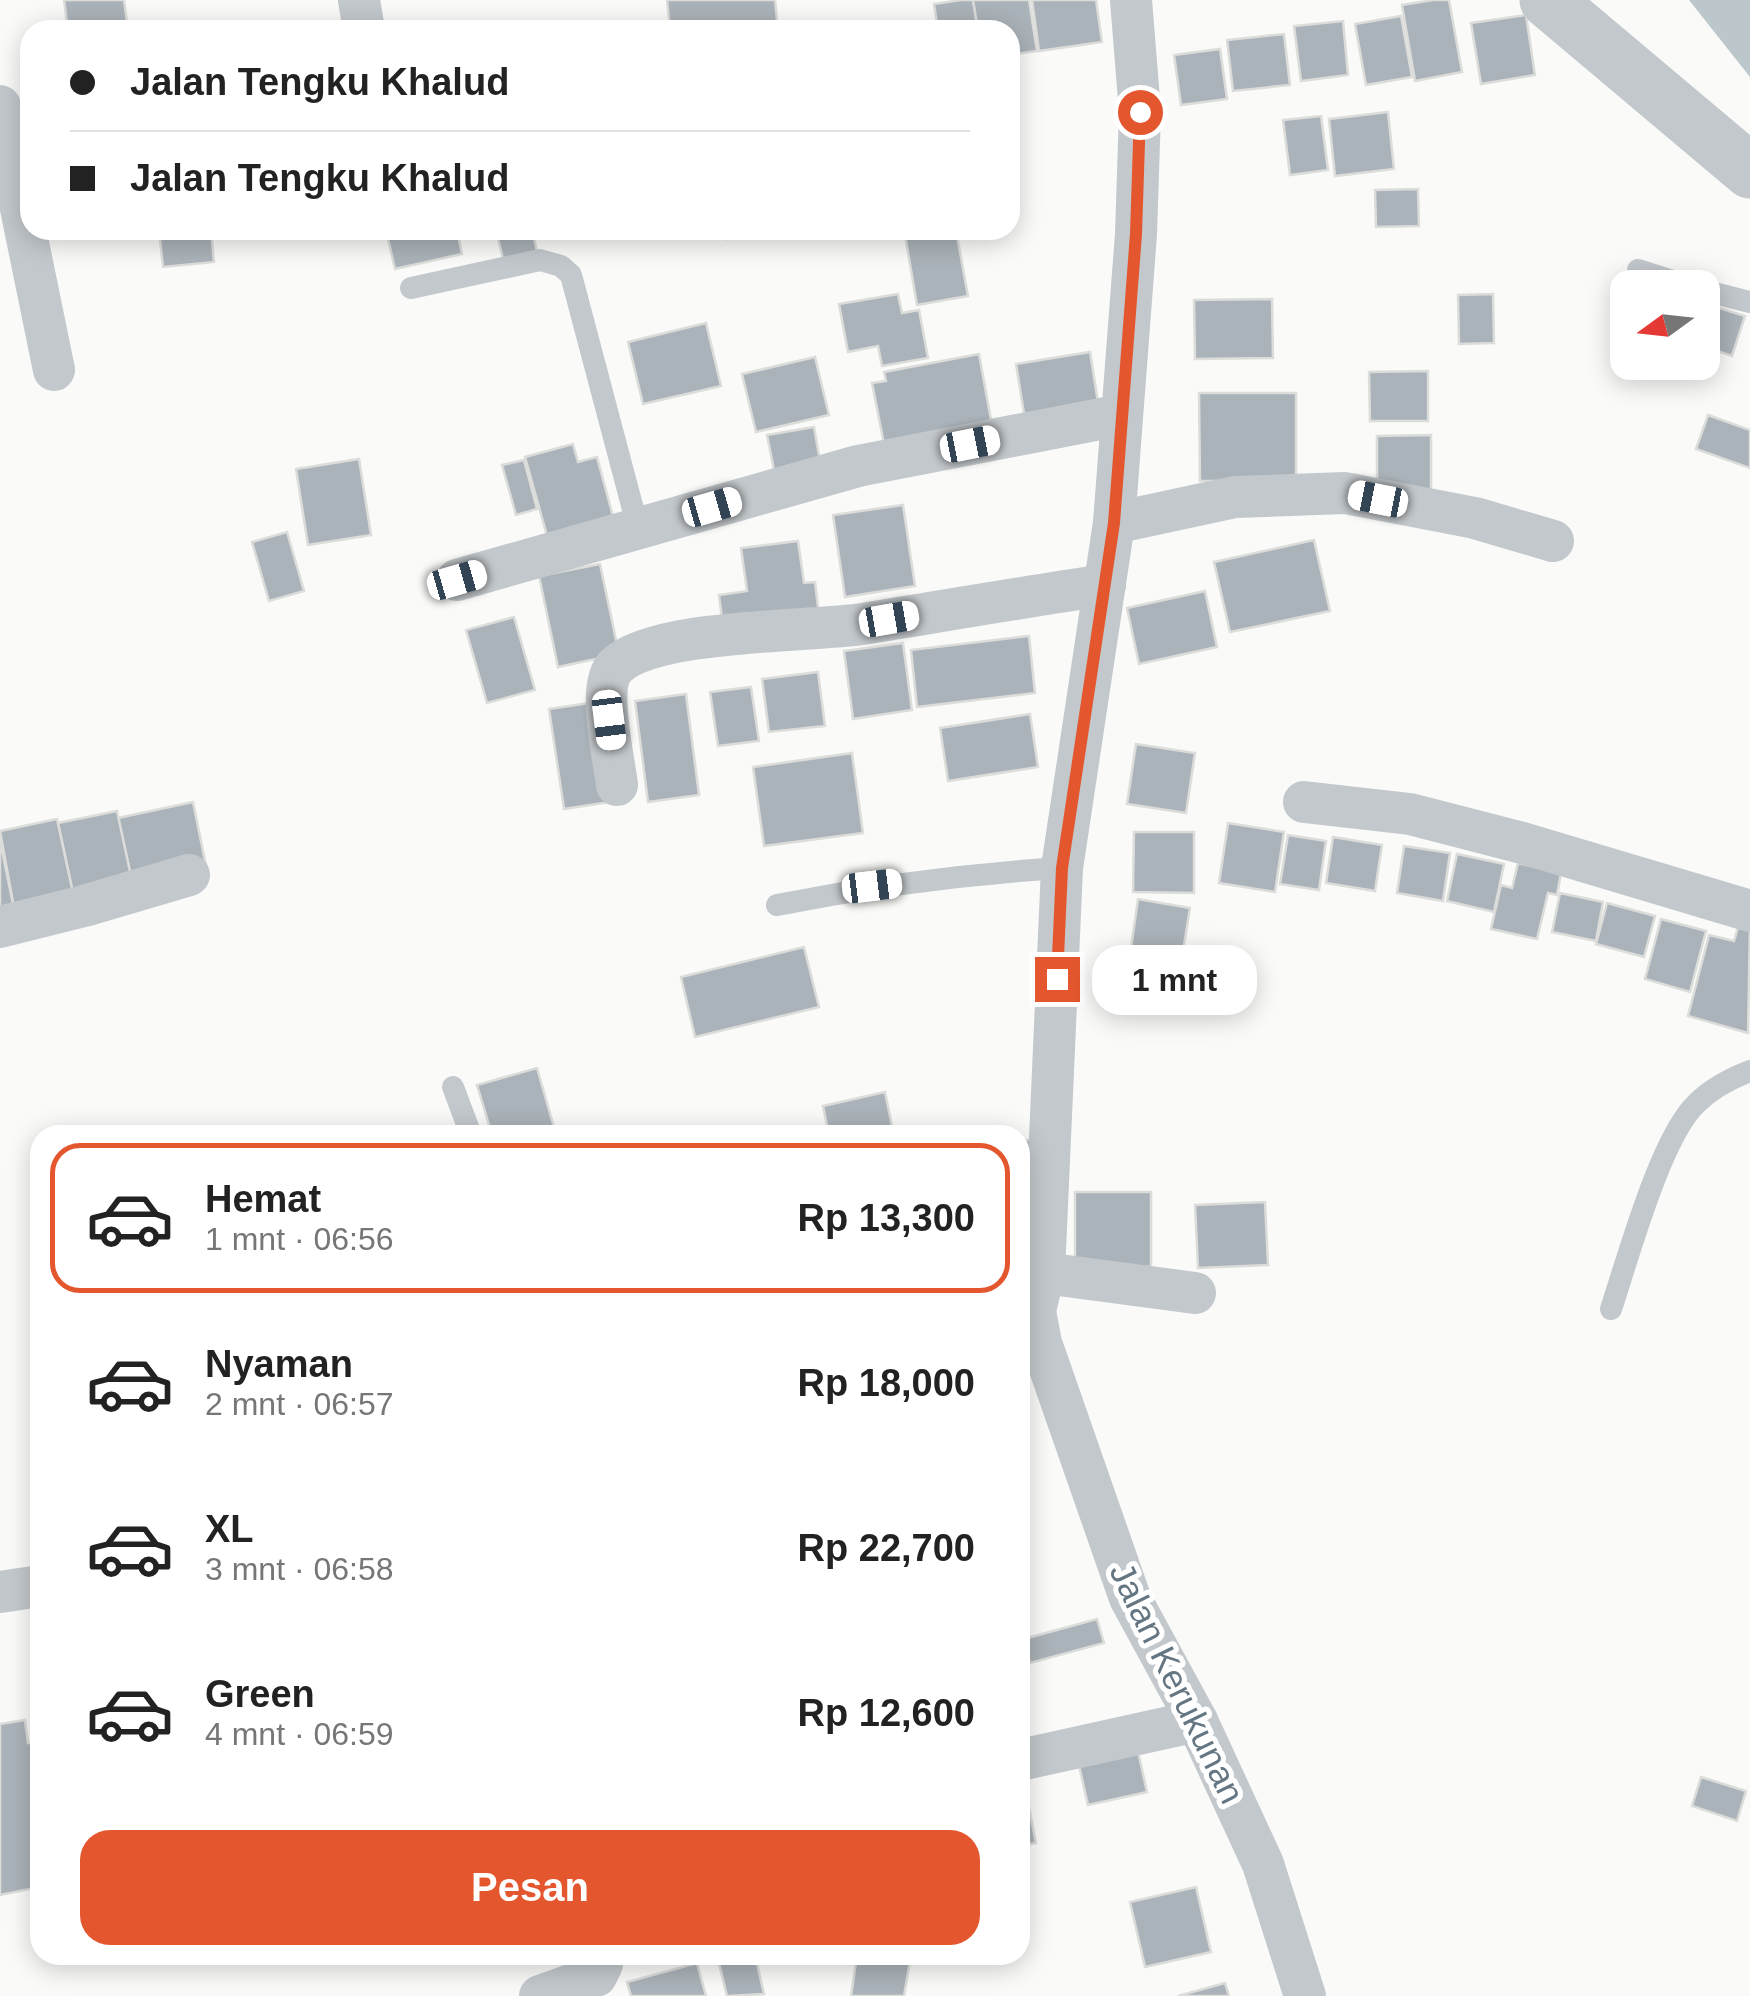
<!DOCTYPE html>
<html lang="id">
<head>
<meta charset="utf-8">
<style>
	body { margin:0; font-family:Helvetica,sans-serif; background:#f6f6f6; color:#222; height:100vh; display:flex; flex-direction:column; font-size:38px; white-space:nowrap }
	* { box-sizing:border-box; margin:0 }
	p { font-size:32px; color:#767676 }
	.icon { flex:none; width:55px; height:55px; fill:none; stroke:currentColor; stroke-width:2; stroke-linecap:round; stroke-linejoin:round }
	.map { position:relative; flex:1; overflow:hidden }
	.panel { position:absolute; left:30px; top:1125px; width:1000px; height:840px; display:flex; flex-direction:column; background:#fff; border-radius:30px; box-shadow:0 5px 25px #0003 }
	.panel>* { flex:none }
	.hud { position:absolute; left:20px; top:20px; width:1000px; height:220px; border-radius:30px; box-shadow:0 5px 25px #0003; display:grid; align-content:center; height:220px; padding:0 50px; background:#fff }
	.needle { width:65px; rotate:255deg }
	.tools { position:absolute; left:1610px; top:270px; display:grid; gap:20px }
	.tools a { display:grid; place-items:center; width:110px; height:110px; border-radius:20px; background:#fff; box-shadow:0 5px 25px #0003; font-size:50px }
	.end { position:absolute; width:45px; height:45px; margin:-22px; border:12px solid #e4572e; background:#fff; box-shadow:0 0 0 5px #fff }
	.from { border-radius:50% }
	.bubble { position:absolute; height:70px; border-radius:30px; background:#fff; box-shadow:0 5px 25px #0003; font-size:32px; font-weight:700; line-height:70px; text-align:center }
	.car { position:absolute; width:30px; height:60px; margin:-30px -15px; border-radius:12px; box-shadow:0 0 8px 2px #0007; background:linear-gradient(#fff 24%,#345 0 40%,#fff 0 76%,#345 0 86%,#fff 0) }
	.hud b { display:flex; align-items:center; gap:35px; height:95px; font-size:38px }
	.hud b+b { border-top:2px solid #e0e0e0 }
	.hud i { width:25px; height:25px; background:#222 }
	ul { padding:18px 0 0; list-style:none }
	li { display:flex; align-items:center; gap:30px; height:150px; margin:0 20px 15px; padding:0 30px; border:5px solid transparent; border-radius:30px }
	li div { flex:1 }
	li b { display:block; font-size:38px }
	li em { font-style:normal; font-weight:700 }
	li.selected { border-color:#e4572e }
	li>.icon { width:90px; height:90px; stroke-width:1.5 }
	.button { display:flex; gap:20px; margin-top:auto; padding:20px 50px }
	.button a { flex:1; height:115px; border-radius:30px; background:#e4572e; color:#fff; font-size:40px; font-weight:700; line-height:115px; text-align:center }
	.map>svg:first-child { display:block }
</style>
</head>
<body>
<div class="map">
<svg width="1750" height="1996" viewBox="0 0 1750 1996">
	<rect width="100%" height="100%" fill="#fafaf8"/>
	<polygon fill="#bbc7cb" points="1689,0 1750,0 1750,77"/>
	<g fill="#aab3b9" stroke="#dcdcda" stroke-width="2.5">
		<polygon points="64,0 124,0 128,30 68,30"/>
		<polygon points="667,0 775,0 778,30 670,30"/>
		<polygon points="961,0 973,0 978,30 938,30 934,4"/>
		<polygon points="973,0 1029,0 1037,51 1010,55 1010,30 978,30"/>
		<polygon points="1032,0 1096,0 1102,42 1039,51"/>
		<polygon points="1433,0 1449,0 1462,72 1415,81 1402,5"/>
		<polygon points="1526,15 1535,75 1481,84 1471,23"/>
		<polygon points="1401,16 1412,77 1366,85 1355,24"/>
		<polygon points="1343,21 1348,75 1301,81 1294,26"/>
		<polygon points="1284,34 1290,85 1233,91 1227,40"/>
		<polygon points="1220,49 1227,99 1181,105 1174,55"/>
		<polygon points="1388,112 1394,169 1335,176 1329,119"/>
		<polygon points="1321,116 1328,170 1290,175 1283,120"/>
		<polygon points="1418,189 1419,226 1376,227 1375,190"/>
		<polygon points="159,230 211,230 214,262 163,267"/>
		<polygon points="386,230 457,230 462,254 395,269"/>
		<polygon points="496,230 532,230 537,251 503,259"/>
		<polygon points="725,230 782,230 727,239"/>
		<polygon points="931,230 956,230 968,296 917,305 905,235"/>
		<polygon points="898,294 902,313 919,310 928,358 882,366 878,346 848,352 839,304"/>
		<polygon points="1493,294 1494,343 1459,344 1458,295"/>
		<polygon points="1272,299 1273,358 1195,359 1194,300"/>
		<polygon points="1713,306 1745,316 1732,356 1702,346"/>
		<polygon points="706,323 721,386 643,404 628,342"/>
		<polygon points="1090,352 1100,415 1026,426 1016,364"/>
		<polygon points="979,354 991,420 886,454 872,383 886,381 884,372"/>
		<polygon points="815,357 829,415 756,432 742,374"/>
		<polygon points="1428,371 1428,421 1370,421 1369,372"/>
		<polygon points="1199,393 1296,393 1296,481 1200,481"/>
		<polygon points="1708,415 1750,430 1750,468 1696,449"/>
		<polygon points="814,427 821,467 775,475 767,435"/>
		<polygon points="1431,435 1431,498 1377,499 1377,436"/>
		<polygon points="573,444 578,462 597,457 615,524 551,550 525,457"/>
		<polygon points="359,459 371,535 308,545 296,469"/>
		<polygon points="524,460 537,509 516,515 502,465"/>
		<polygon points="903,505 915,586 845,597 833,515"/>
		<polygon points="287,532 304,591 269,601 252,542"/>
		<polygon points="1314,540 1330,611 1230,632 1214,562"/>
		<polygon points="798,541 804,583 815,582 819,615 723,627 719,595 747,591 741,548"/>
		<polygon points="600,564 619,654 558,667 539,576"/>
		<polygon points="1205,591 1217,647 1139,664 1127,608"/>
		<polygon points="514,617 535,690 487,703 466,630"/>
		<polygon points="1029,636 1035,693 917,707 911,650"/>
		<polygon points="903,643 912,710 853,719 844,651"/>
		<polygon points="818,672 825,726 769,732 762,679"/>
		<polygon points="751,687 759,741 718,746 710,692"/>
		<polygon points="686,694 699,795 648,802 635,701"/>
		<polygon points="596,702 610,802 564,809 549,709"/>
		<polygon points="1030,714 1038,767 948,781 940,728"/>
		<polygon points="1136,744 1195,753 1186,813 1127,804"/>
		<polygon points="852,753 863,833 764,846 753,767"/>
		<polygon points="193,802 206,866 132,881 118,818"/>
		<polygon points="117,811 132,881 73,893 58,823"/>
		<polygon points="57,819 76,907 16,919 0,831"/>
		<polygon points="1228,823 1284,832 1275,892 1219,883"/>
		<polygon points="1134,832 1194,832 1194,893 1133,892"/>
		<polygon points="1288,835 1326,841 1319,890 1280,884"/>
		<polygon points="1333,837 1382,845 1375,891 1326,883"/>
		<polygon points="0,840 16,919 0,922"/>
		<polygon points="1404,846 1450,853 1443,901 1397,893"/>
		<polygon points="1457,854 1504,864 1494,912 1447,901"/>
		<polygon points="1518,863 1561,873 1557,895 1548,893 1537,939 1491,929 1501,885 1512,888"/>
		<polygon points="1560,893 1603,902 1596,941 1552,932"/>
		<polygon points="1138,899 1190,908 1180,970 1129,962"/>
		<polygon points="1607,903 1655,916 1644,957 1596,944"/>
		<polygon points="1661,919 1706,931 1690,992 1645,979"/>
		<polygon points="1740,920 1750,923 1748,1033 1688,1016 1709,935 1734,941"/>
		<polygon points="804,947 819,1007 695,1037 681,977"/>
		<polygon points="537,1068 555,1131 541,1135 492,1135 477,1085"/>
		<polygon points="885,1092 894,1135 829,1135 823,1106"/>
		<polygon points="1032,1139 1044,1189 1020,1195 1020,1142"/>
		<rect x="1075" y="1192" width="76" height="75"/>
		<polygon points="1265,1202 1268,1265 1198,1268 1195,1205"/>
		<polygon points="1097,1619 1104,1643 1030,1663 1024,1639"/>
		<polygon points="25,1720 28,1743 40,1741 40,1887 0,1895 0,1724"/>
		<polygon points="1137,1747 1147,1792 1088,1805 1078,1761"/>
		<polygon points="1020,1777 1023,1777 1036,1843 1020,1846"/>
		<polygon points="1701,1777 1746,1791 1737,1821 1692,1806"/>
		<polygon points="1196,1887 1211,1952 1145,1967 1130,1902"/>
		<polygon points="717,1955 755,1955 764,1994 727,1996"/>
		<polygon points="857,1955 911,1955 904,1996 851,1996"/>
		<polygon points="697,1963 706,1996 631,1996 627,1982"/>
		<polygon points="1225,1983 1229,1996 1178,1996"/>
	</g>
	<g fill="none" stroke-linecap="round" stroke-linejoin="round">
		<g stroke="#c3c8cc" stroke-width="22">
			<polyline points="1638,270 1695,288"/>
			<polyline points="411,288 540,260 561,266 571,275 638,528"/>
			<polyline points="1702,290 1750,302"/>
			<path d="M777,905C872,886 965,874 1062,868"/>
			<polyline points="453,1087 471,1135"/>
			<path d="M1611,1309C1628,1258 1661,1136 1697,1103C1711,1089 1732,1078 1750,1071"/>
		</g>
		<g stroke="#c3c8cc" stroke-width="42">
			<polyline points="359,0 364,30"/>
			<polyline points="1131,0 1140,112 1136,234 1114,523 1062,868 1044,1273 1035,1311 1041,1343 1130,1598 1197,1721 1263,1864 1305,1996"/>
			<polyline points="0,106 54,370"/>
			<polyline points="1114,523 1235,497 1345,493 1475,518 1553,541"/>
			<polyline points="457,580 858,466 1121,415"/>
			<path d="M617,785C614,758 596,685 616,666C655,629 806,632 863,624C943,611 1024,597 1105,585"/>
			<polyline points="1304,802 1410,814 1526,844 1750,911"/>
			<polyline points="0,927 84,906 189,875"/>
			<polyline points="1044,1273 1195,1293"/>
			<polyline points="0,1592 40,1586"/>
			<polyline points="1020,1760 1197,1721"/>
			<polyline points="540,1996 596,1976 602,1964 599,1955"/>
		</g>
		<polyline stroke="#c3c8cc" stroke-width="55" points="1547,0 1750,171"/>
	</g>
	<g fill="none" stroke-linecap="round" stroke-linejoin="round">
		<polyline stroke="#e4572e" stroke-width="12" points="1057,979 1062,868 1114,523 1136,234 1140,112"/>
	</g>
	<g text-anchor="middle" stroke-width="10" stroke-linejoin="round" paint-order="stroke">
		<g font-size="35" fill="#657683" stroke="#fff">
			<text transform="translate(1177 1683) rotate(64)" y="12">Jalan Kerukunan</text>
		</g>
	</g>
</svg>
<div class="tools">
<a><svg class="needle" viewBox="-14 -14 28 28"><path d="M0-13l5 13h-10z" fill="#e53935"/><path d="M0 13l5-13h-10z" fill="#767676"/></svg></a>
</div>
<i class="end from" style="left:1140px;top:112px"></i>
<i class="end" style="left:1057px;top:979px"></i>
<div class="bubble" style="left:1092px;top:945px;width:165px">1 mnt</div>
<i class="car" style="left:970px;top:444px;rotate:79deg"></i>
<i class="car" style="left:1378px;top:499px;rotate:281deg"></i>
<i class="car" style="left:712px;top:507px;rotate:74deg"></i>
<i class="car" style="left:457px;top:580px;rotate:74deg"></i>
<i class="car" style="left:889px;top:619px;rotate:80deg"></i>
<i class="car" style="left:609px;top:720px;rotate:173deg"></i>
<i class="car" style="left:872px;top:886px;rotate:83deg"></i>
<div class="hud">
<b><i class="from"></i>Jalan Tengku Khalud</b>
<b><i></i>Jalan Tengku Khalud</b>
</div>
<section class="panel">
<ul>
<li class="selected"><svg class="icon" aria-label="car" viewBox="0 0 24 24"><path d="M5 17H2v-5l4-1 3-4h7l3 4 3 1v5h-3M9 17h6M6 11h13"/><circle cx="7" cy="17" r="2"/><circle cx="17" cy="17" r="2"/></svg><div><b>Hemat</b><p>1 mnt · 06:56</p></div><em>Rp 13,300</em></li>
<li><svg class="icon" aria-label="car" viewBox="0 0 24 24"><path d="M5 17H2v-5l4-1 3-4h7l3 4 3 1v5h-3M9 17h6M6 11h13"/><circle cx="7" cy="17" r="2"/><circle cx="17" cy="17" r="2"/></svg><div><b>Nyaman</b><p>2 mnt · 06:57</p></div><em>Rp 18,000</em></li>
<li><svg class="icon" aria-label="car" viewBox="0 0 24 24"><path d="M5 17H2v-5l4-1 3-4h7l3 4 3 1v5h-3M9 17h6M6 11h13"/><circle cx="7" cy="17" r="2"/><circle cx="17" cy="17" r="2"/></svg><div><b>XL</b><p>3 mnt · 06:58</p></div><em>Rp 22,700</em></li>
<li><svg class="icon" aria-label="car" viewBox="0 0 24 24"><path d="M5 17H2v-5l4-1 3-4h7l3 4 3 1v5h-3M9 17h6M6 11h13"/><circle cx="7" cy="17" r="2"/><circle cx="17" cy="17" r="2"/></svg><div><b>Green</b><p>4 mnt · 06:59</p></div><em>Rp 12,600</em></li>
</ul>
<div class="button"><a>Pesan</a></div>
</section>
</div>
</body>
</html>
